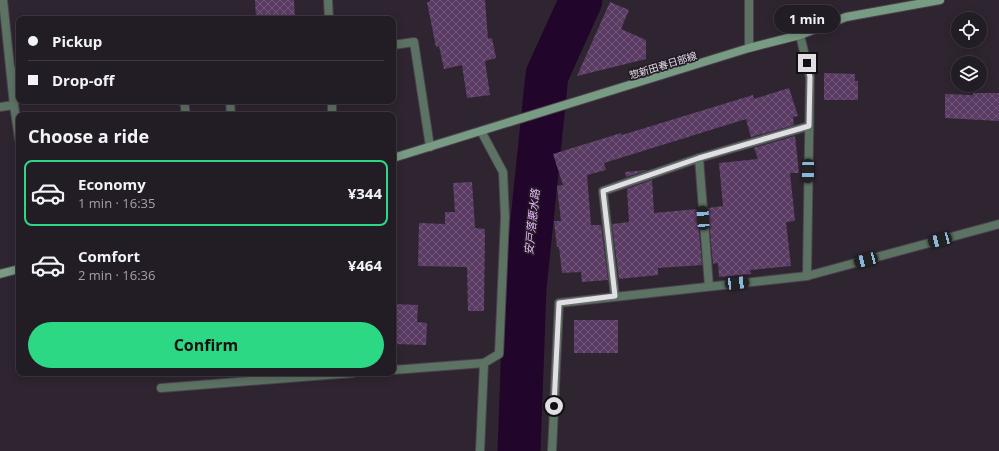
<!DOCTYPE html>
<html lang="en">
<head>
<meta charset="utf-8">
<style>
	body { margin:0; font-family:"Open Sans","Noto Sans JP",sans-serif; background:#2e2932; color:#f1f3f6; height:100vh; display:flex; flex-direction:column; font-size:15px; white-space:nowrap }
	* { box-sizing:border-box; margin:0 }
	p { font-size:13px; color:#a2a1a7 }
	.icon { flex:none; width:22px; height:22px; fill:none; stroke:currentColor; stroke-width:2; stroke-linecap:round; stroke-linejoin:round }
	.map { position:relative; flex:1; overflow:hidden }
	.details { position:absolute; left:16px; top:112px; width:380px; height:264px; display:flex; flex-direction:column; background:#221c25; border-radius:8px; box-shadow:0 2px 10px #0003,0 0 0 1px #3f3a42 }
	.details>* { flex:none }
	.top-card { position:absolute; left:16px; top:16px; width:380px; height:88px; border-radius:8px; box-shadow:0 2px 10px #0003,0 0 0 1px #3f3a42; display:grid; align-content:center; height:88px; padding:0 12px; background:#221c25 }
	.fabs { position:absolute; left:951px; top:12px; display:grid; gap:8px }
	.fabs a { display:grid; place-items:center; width:36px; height:36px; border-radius:50%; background:#221c25; box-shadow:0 2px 10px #0003,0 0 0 1px #3f3a42; font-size:20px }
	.end { position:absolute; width:18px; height:18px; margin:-9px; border:5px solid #e3dde5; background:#111; box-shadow:0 0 0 2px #111 }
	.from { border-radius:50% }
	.bubble { position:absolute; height:28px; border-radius:14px; background:#221c25; box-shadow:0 2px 10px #0003,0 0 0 1px #3f3a42; font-size:13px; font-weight:700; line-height:28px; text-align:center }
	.car { position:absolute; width:12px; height:24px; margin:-12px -6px; border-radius:5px; box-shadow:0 0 3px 1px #0007; background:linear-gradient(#222 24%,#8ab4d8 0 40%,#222 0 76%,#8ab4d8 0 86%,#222 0) }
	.top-card b { display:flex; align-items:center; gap:14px; height:38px; font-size:15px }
	.top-card b+b { border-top:1px solid #3f3a42 }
	.top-card i { width:10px; height:10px; background:#f1f3f6 }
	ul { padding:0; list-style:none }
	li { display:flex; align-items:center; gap:12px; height:66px; margin:0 8px 6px; padding:0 4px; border:2px solid transparent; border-radius:8px }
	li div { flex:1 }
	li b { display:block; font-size:15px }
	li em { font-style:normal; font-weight:700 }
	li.current { border-color:#2cd884 }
	li>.icon { width:36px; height:36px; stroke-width:1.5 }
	h2 { padding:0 12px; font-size:18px; line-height:48px }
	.cta { display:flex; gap:8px; margin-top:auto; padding:8px 12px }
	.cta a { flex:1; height:46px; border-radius:24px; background:#2cd884; color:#111; font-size:16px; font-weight:700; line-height:46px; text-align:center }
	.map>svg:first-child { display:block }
</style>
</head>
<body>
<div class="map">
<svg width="999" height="451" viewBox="0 0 999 451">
	<defs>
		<pattern id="building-cross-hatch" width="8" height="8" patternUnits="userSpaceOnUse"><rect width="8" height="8" fill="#5a3b64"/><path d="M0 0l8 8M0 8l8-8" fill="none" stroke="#72577a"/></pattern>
	</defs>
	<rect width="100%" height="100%" fill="#2e2531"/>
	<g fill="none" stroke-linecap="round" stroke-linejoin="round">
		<polyline stroke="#21052a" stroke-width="43" points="519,451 525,288 547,75 581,0"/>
	</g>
	<g fill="url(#building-cross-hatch)">
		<polygon points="255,0 294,0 295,19 256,19"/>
		<polygon points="430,0 485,0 488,39 492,38 496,58 485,61 490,95 467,98 462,65 444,69 439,46 436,47 427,2 430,2"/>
		<polygon points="610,2 629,10 621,29 646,40 646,59 577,76"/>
		<polygon points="824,73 855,74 855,81 858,81 858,100 824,100"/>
		<polygon points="789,88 798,116 793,117 794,125 751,137 746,119 604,163 606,170 587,175 591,225 601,225 608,280 582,282 581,272 562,273 559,247 557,247 554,221 561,221 557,186 563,185 553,154 621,133 622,135 753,95 754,99"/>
		<polygon points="973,93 999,93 999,121 945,118 945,94 973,95"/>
		<polygon points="795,136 799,173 790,173 795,221 786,222 791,266 750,270 751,274 719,277 718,263 713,264 708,208 723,206 719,163 758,159 754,148"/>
		<polygon points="648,170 626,177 625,172"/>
		<polygon points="652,180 654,213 697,209 702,265 658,268 658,275 619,279 612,224 629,222 627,189"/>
		<polygon points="472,182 475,228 485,229 484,311 468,311 467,267 418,266 419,223 445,224 445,212 455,212 453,183"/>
		<polygon points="393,304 418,305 417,322 427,323 426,345 393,344"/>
		<rect x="574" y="320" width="44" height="33"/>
	</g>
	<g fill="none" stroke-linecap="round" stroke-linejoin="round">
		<g stroke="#4b424e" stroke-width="10">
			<g id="service">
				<polyline points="749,0 749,48"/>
				<polyline points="393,45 414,42 430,147"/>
				<polyline points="11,72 19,71"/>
				<polyline points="0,107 14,105 3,0"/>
				<polyline points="481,131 503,172 505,217 499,354 484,363"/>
			</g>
		</g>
		<g stroke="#4b424e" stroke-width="10">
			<g id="minor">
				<polyline points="328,0 329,19"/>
				<polyline points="800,35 810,77 807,276"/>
				<polyline points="184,101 186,115"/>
				<polyline points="230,101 231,115"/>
				<polyline points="332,101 332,115"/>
				<polyline points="14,105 19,139"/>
				<polyline points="699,158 709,286"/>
				<polyline points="615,296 603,191 699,158 809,126"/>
				<polyline points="393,370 484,363 480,451"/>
				<polyline points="161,388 353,373"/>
				<polyline points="552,451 559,303 807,276 999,224"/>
			</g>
		</g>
		<g stroke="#4b424e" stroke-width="10">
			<g id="secondary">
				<polyline points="393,158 749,48 800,35 846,17 940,0"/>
				<polyline points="0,274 19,269"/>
			</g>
		</g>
		<use href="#service" stroke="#5c7263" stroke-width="8"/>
		<use href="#minor" stroke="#5c7263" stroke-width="8"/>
		<use href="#secondary" stroke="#789b84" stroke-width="8"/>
	</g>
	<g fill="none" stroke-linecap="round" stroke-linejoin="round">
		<polyline stroke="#e3dde5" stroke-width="5" points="554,406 559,303 615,296 603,191 699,158 809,126 810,77 807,63"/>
	</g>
	<g text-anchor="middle" stroke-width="3.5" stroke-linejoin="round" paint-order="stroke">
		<g font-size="10" fill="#e3dde5" stroke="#241b27">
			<text transform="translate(663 65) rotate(-17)" y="4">惣新田春日部線</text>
		</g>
		<g font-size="11" font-style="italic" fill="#e9b7fb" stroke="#241b27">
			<text transform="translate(532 222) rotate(-84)" y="4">安戸落悪水路</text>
		</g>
	</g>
</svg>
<div class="fabs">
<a><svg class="icon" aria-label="locate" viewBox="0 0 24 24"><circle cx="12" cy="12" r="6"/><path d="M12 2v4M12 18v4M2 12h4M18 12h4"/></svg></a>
<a><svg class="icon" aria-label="layers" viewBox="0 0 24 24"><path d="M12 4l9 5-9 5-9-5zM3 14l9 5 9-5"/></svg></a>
</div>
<i class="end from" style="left:554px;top:406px"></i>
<i class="end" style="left:807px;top:63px"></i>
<div class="bubble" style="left:774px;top:5px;width:66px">1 min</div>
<i class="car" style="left:808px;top:171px;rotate:181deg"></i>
<i class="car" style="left:703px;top:218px;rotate:356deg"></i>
<i class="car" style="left:940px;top:240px;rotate:255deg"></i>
<i class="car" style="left:866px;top:260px;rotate:255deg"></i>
<i class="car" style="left:737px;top:283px;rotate:84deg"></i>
<div class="top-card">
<b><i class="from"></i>Pickup</b>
<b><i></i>Drop-off</b>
</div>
<section class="details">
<h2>Choose a ride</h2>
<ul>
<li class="current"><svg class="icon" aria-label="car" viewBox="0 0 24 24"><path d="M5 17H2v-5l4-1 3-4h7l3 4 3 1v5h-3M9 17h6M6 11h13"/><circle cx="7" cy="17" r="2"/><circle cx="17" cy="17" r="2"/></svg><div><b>Economy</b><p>1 min · 16:35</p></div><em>¥344</em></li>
<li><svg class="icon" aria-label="car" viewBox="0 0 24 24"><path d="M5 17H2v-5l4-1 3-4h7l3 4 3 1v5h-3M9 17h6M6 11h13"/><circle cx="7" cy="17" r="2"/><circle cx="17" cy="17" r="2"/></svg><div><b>Comfort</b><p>2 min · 16:36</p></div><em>¥464</em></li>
</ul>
<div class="cta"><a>Confirm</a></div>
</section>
</div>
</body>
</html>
